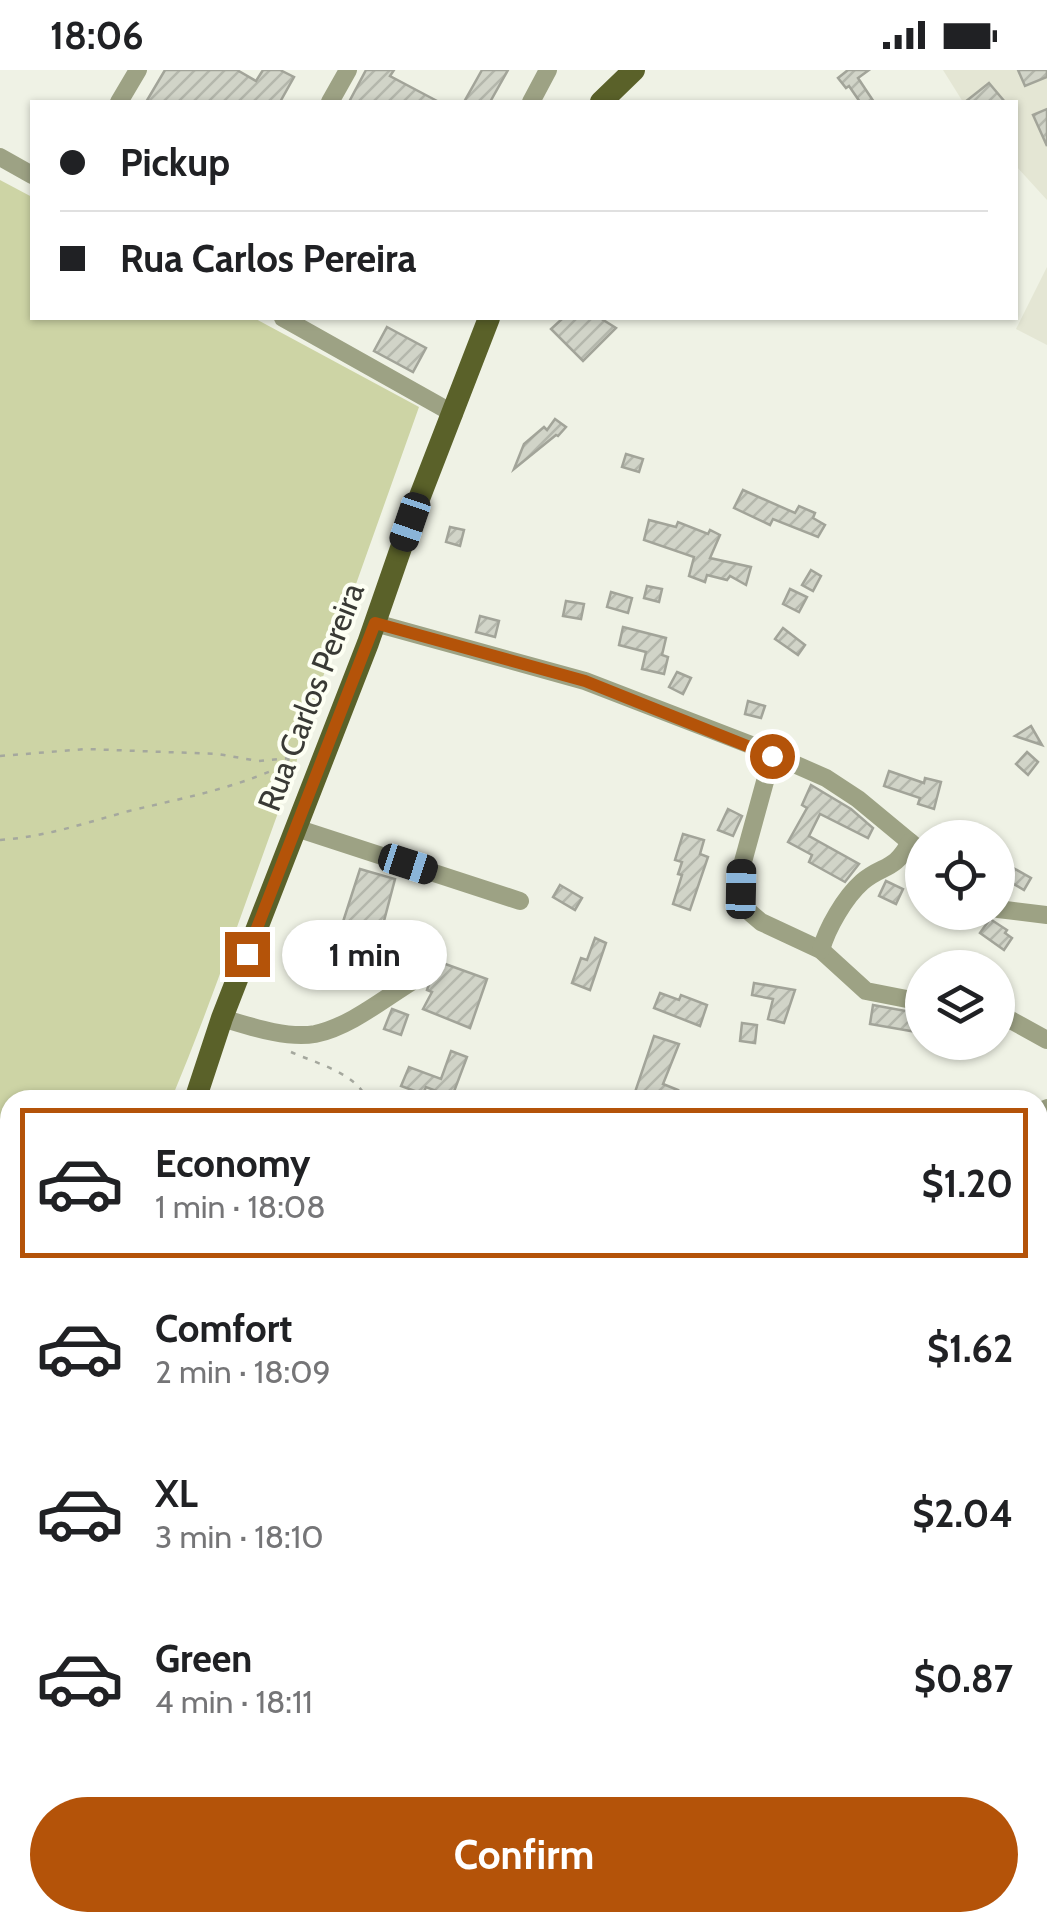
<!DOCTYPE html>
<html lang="en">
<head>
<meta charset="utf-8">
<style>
	body { margin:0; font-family:Cabin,sans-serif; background:#f2f2f2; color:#202124; height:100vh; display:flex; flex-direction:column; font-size:38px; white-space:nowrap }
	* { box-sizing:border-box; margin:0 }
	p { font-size:32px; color:#757577 }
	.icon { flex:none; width:55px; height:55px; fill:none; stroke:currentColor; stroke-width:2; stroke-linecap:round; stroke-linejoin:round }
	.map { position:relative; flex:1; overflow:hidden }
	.panel { position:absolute; left:0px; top:1020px; width:1048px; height:842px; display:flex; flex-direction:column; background:#fff; border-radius:30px 30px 0 0; box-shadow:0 2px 8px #0004 }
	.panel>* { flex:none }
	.hud { position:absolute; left:30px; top:30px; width:988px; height:220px; border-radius:0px; box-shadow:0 2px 8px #0004; display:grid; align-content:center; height:220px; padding:0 30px; background:#fff }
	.buttons { position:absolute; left:905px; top:750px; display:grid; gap:20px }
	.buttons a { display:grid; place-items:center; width:110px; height:110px; border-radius:50%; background:#fff; box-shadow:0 2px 8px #0004; font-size:50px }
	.end { position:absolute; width:45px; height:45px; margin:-22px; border:12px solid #b45309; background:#fff; box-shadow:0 0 0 5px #fff }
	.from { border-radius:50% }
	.bubble { position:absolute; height:70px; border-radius:35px; background:#fff; box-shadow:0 2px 8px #0004; font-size:32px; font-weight:700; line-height:70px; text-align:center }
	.car { position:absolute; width:30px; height:60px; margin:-30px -15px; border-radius:12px; box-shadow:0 0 8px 2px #0007; background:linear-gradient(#222 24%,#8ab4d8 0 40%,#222 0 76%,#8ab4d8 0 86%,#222 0) }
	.hud b { display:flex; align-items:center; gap:35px; height:95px; font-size:38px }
	.hud b+b { border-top:2px solid #e0e0e0 }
	.hud i { width:25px; height:25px; background:#202124 }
	ul { padding:18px 0 0; list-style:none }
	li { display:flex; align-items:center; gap:30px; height:150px; margin:0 20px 15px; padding:0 10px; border:5px solid transparent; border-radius:0px }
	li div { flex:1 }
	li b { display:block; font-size:38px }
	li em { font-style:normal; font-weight:700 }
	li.active { border-color:#b45309 }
	li>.icon { width:90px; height:90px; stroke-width:1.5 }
	.button { display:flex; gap:20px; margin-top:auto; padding:20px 30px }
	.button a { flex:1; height:115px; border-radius:60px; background:#b45309; color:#fff; font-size:40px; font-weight:700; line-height:115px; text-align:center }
	.status { display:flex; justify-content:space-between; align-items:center; height:70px; padding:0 50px; background:#fff; direction:ltr }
	.status svg { height:28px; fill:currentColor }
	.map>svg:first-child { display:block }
</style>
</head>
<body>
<div class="status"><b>18:06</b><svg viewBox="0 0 49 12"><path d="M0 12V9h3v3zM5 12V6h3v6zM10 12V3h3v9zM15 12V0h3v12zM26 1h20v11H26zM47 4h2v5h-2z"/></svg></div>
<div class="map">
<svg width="1047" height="1862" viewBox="0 0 1047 1862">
	<defs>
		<pattern id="building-hatch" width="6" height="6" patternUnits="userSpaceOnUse" patternTransform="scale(2.5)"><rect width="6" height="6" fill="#d1d4c8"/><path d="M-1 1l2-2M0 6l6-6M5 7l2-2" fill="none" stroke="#b4b7ac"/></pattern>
	</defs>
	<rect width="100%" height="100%" fill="#eff2e5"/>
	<g fill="#e4e6d4">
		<polygon points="943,0 1047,0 1047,130 1015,95 1015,32 963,32"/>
		<polygon points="1047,197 1047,275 1016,259"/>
	</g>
	<path fill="#cdd4a5" d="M0,110L32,127V248H254L419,337L303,663L296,694C254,806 217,920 171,1030H10V1287L0,1286Z"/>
	<g fill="url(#building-hatch)" stroke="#a2a499" stroke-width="2.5">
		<polygon points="165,0 237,0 256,11 263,0 280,0 294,7 280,32 146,32"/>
		<polygon points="366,0 394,0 390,6 439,32 349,32"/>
		<polygon points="482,0 508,0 490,32 464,32"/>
		<polygon points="848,0 869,0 858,8 874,32 860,32 849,16 846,18 838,8"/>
		<polygon points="1018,0 1047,0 1047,7 1025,16"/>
		<polygon points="989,13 1005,32 965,32"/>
		<polygon points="1047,39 1047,76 1033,45"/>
		<polygon points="563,248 600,248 616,258 583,291 551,259"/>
		<polygon points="387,257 426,278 413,302 374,281"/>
		<polygon points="555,349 566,357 558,366 556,365 514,399 524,374 544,357 547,360"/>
		<polygon points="626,384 643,389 639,402 622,397"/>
		<polygon points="743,420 795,443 799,436 815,443 813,448 825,455 818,467 773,449 770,455 734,438"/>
		<polygon points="649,450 676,457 678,452 708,464 710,460 720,465 710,488 751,497 746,515 730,506 727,510 707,505 705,512 689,506 694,487 644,470"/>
		<polygon points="450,457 464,460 460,476 446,472"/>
		<polygon points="811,500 821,506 813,521 802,515"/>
		<polygon points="647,516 662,519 659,532 644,528"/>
		<polygon points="790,519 807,527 799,542 783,534"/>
		<polygon points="611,522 632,528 628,543 607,537"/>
		<polygon points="566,531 584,534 581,549 563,546"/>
		<polygon points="480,546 499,551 495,567 476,562"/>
		<polygon points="623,557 666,568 662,585 668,587 664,604 642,599 646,582 619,575"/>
		<polygon points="783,558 805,575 798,585 775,569"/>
		<polygon points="677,602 691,608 683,624 669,617"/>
		<polygon points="748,631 765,636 761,648 745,644"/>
		<polygon points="1031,656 1042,675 1015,666"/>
		<polygon points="1027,682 1038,692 1028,705 1016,694"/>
		<polygon points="889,701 924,713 925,708 941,712 934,739 918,734 920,728 884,716"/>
		<polygon points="811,715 851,739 873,758 868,768 820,744 809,766 859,794 845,812 809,792 812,785 788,772 807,738 802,735"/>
		<polygon points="728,739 742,746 733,766 718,760"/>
		<polygon points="683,764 704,770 700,784 708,787 690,840 673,834 682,805 678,804 682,792 675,790"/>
		<polygon points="1008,795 1031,808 1024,820 1002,807"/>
		<polygon points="360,799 395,809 384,851 415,862 409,878 375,864 373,869 341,858"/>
		<polygon points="886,811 903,819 896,834 879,826"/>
		<polygon points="560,815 582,828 575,840 553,827"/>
		<polygon points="990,849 1007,860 1005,863 1012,868 1004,880 980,863"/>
		<polygon points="595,868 606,873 590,920 572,913 581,888 587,890"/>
		<polygon points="437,891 487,909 470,958 423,939 432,922 427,920"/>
		<polygon points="754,913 795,920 784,953 768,949 773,929 752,925"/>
		<polygon points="660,923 679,930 681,925 707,935 700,956 654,938"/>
		<polygon points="873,935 922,944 922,963 870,954"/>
		<polygon points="392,939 408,945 401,965 384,959"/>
		<polygon points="742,953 757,955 755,973 740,971"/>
		<polygon points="654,966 679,974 663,1014 678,1020 674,1030 644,1030 634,1025"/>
		<polygon points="451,981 467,987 452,1027 426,1017 423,1024 401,1016 409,997 441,1009"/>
	</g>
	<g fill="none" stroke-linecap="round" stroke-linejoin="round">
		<g stroke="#a5a89e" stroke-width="2.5" stroke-dasharray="5 8" stroke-linecap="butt">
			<polyline points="0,686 86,679 218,684 258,691 290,688 307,674"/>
			<path d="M0,770C45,767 85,753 129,741C187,727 229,720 285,695L289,689"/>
			<path d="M291,982C315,993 357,1003 367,1030"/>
		</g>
		<g stroke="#9da284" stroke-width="18">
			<polyline points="119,32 138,0"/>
			<polyline points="330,32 348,0"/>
			<polyline points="531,32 548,0"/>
			<polyline points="0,87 32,105"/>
			<polyline points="283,248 454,344"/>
			<polyline points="375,553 585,611 751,675 826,708 858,729 922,782"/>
			<polyline points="772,686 741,799 741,819 747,840 761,852 821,880 866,921 922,932"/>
			<polyline points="296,758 520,831"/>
			<polyline points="998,839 1047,845"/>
			<path d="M821,880C827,858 845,827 862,812C883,794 894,802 910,772"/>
			<polyline points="998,943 1047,970"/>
			<path d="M222,948C249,956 286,969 315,964C349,957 382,930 411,912"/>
			<polyline points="1038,1051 1047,1038"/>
			<polyline points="1038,1091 1047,1096"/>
			<polyline points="0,1316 10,1321"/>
			<polyline points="0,1340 10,1348"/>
			<polyline points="0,1691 10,1693"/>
		</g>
		<g stroke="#5a6129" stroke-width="22">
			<polyline points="601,32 634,0"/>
			<polyline points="195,1030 222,948 368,573 410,452 489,248"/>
			<polyline points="0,1586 10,1560"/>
		</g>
	</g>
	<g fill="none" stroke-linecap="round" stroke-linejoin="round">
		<polyline stroke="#b45309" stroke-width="12" points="247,884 375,553 585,611 772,686"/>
	</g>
	<g text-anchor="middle" stroke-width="8" stroke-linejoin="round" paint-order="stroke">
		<g font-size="32" fill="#393a35" stroke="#fdfff3">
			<text transform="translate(311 627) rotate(-69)" y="11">Rua Carlos Pereira</text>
		</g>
	</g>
</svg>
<div class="buttons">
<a><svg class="icon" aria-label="locate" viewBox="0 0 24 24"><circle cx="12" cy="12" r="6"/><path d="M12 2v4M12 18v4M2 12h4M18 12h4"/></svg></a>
<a><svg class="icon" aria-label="layers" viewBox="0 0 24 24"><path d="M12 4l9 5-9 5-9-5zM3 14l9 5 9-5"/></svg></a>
</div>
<i class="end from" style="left:772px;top:686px"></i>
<i class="end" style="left:247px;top:884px"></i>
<div class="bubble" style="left:282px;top:850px;width:165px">1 min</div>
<i class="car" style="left:410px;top:452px;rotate:199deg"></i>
<i class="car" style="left:408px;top:794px;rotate:108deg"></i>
<i class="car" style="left:741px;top:819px;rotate:1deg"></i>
<div class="hud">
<b><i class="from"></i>Pickup</b>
<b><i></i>Rua Carlos Pereira</b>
</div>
<section class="panel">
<ul>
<li class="active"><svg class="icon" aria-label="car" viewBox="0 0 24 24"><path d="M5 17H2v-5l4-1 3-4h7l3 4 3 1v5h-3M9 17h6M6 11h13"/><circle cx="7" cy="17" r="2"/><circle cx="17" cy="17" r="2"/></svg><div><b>Economy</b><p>1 min · 18:08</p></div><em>$1.20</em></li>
<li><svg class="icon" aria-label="car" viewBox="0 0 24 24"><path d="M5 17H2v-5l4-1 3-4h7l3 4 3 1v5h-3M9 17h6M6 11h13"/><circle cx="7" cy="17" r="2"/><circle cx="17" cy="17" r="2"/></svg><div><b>Comfort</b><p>2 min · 18:09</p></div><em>$1.62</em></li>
<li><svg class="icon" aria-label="car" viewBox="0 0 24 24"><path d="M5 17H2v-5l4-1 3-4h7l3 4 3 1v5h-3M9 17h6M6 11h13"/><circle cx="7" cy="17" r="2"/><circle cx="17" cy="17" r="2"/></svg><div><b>XL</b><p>3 min · 18:10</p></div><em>$2.04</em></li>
<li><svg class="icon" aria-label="car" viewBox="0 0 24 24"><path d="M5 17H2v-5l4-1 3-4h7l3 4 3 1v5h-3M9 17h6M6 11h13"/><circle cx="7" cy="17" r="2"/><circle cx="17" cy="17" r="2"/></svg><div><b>Green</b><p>4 min · 18:11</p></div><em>$0.87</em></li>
</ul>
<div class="button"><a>Confirm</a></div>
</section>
</div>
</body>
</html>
